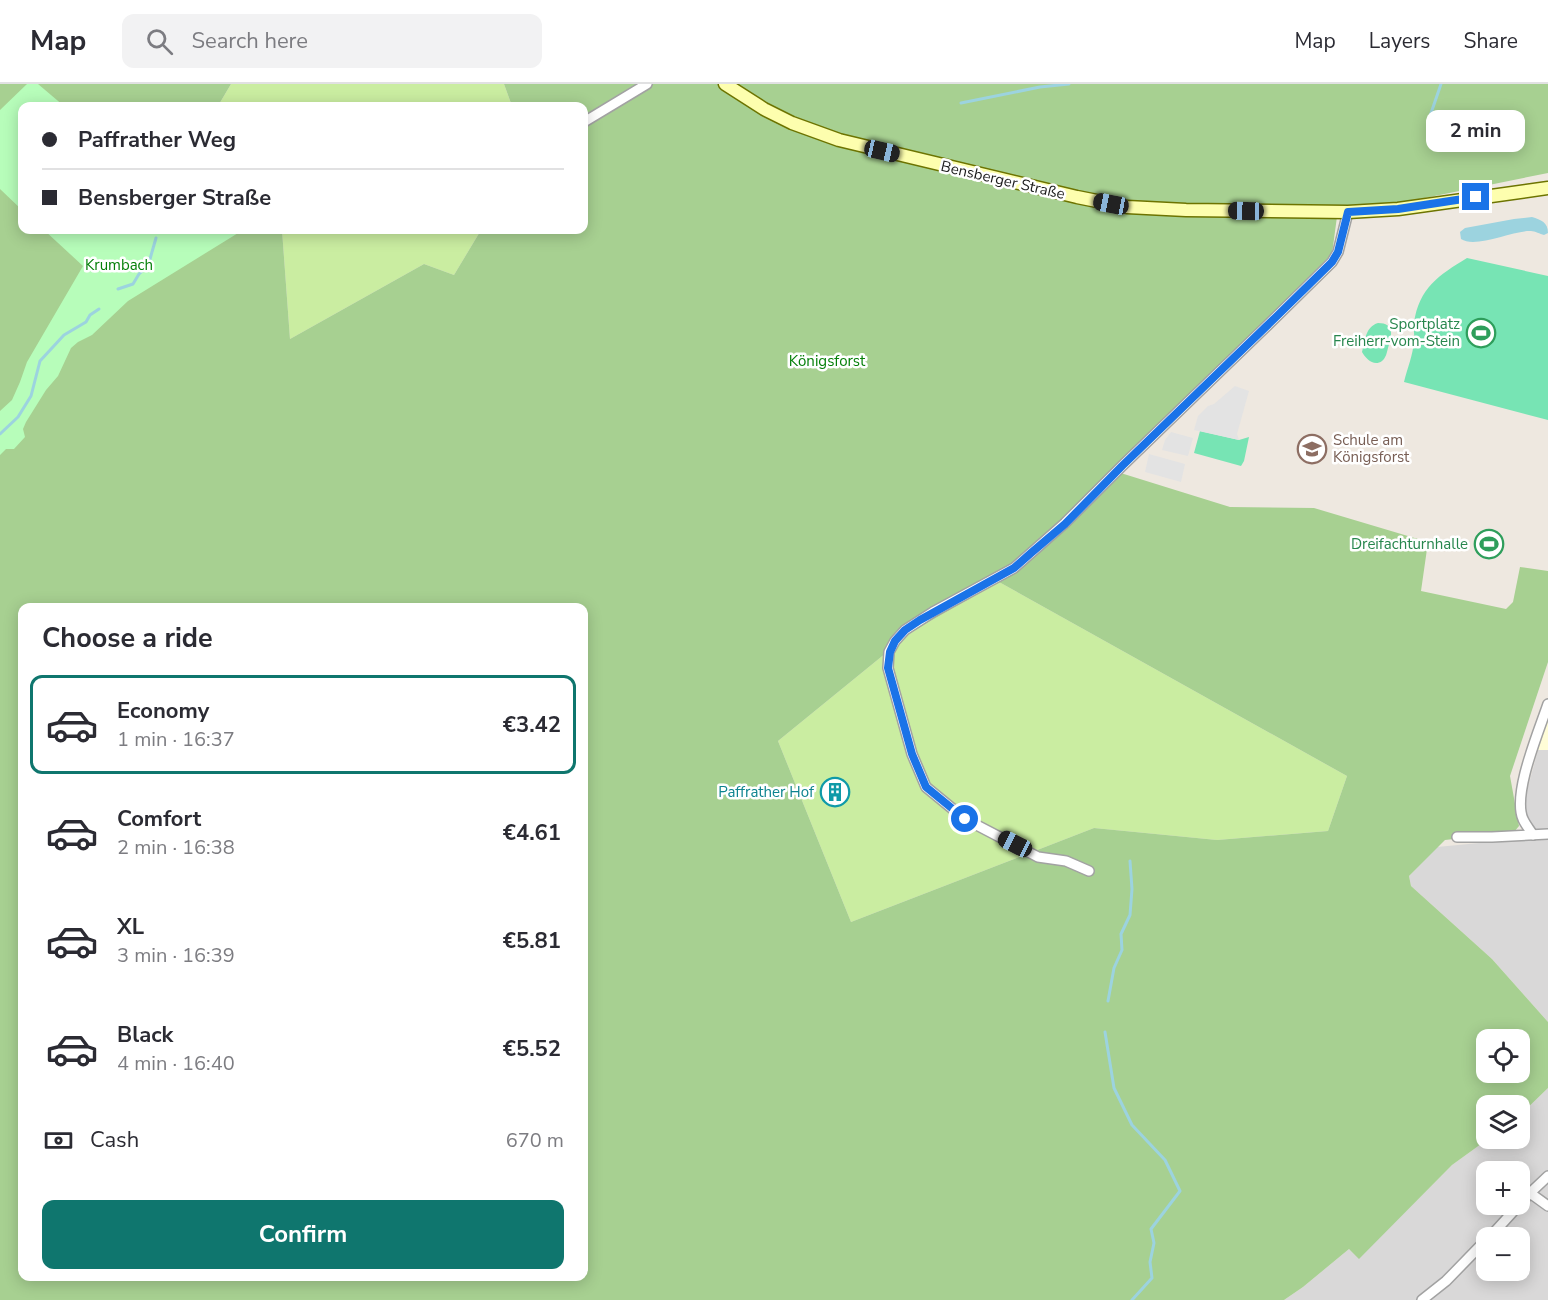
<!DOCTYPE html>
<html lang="en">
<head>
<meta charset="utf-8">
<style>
	body { margin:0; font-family:"Nunito Sans",sans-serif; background:#f2f2f3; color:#2b2b33; height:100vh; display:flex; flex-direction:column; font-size:22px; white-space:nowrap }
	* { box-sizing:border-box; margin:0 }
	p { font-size:20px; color:#7c7c81 }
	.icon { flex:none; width:33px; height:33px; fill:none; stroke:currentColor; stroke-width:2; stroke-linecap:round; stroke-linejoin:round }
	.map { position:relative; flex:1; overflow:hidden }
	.side { position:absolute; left:18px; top:519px; width:570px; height:678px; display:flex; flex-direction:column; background:#fff; border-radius:12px; box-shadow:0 3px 15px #0003 }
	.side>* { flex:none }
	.guide { position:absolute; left:18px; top:18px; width:570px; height:132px; border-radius:12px; box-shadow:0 3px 15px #0003; display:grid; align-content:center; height:132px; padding:0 24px; background:#fff }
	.buttons { position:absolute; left:1476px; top:945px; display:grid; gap:12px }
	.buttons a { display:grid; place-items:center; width:54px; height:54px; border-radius:12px; background:#fff; box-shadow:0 3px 15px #0003; font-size:30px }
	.end { position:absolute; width:27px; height:27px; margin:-14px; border:8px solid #1a73e8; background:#fff; box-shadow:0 0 0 3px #fff }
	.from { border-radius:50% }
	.bubble { position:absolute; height:42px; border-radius:12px; background:#fff; box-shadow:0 3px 15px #0003; font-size:20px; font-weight:700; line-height:42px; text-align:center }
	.car { position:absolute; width:18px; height:36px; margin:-18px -9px; border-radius:8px; box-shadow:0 0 4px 2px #0007; background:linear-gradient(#222 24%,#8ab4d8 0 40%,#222 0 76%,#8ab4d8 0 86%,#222 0) }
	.guide b { display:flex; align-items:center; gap:21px; height:57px; font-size:22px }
	.guide b+b { border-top:2px solid #e1e1e2 }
	.guide i { width:15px; height:15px; background:#2b2b33 }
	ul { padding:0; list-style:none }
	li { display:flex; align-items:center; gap:18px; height:99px; margin:0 12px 9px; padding:0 12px; border:3px solid transparent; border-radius:12px }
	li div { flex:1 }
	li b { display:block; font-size:22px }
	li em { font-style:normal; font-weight:700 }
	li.current { border-color:#0f766e }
	li>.icon { width:54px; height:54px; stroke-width:1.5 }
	h2 { padding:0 24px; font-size:27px; line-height:72px }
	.pay { display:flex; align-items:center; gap:15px; height:66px; padding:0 24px; font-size:22px }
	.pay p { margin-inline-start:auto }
	.primary-button { display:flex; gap:12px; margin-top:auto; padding:12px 24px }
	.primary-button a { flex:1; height:69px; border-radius:12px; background:#0f766e; color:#fff; font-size:24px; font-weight:700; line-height:69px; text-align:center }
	header { display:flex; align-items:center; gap:36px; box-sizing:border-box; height:84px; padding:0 30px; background:#fff; border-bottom:2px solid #e1e1e2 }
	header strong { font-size:28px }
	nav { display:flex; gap:33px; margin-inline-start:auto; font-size:21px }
	.search { width:420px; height:54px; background:#f2f2f3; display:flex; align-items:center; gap:15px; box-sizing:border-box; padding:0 21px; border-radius:12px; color:#7c7c81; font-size:22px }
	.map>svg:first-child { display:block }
</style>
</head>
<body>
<header>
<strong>Map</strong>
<div class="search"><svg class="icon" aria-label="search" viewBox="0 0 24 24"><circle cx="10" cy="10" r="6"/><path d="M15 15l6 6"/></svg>Search here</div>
<nav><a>Map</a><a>Layers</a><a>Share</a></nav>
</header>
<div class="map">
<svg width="1548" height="1216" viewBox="0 0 1548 1216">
	<rect width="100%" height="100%" fill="#eee8e0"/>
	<g fill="#d9d8d8" fill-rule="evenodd">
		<polygon points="1538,666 1548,666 1548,938 1492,875 1411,802 1409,792 1437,763 1531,754 1525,729 1525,714"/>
		<path d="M1548,1004V1216H1284L1303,1203L1349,1165L1359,1174L1452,1081L1488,1055L1520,1054V1031ZM1486,1088H1520V1120H1486ZM1486,1154H1520V1186H1486Z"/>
	</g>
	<polygon fill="#fffdd7" points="1548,635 1548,666 1538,666"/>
	<g fill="#caeda1">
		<polygon points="231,0 504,0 512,22 218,22"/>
		<polygon points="282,146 481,146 454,191 424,180 290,255"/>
		<polygon points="999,498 1347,692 1328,747 1217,756 1094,744 851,838 778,657 913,547"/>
	</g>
	<path fill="#a7d091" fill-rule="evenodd" d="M0,0H231L218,22H22V146H282L290,255L424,180L454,191L481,146H584V22H512L504,0H1548V89L1390,121L1338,125L1332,170L1230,272L1111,386L1230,423L1314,424L1428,458L1421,507L1506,525L1513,518L1520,483L1548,487V578L1510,692L1519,742L1514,748L1445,756L1409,792L1411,802L1492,875L1548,938V1004L1520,1031V1022H1486V1054L1488,1055L1452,1081L1359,1175L1349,1165L1303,1203L1284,1216H0ZM999,498L1347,692L1328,747L1217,756L1094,744L851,838L778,657L913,547ZM22,524H584V1192H22ZM1486,956H1520V988H1486Z"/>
	<g fill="#b7fdba">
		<polygon points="27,0 38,0 64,22 22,22 22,126 0,105 0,26"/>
		<polygon points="44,146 243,146 128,217 92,251 78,258 71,264 58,292 46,306 26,338 23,345 25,353 14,365 6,365 0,371 0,327 12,316 20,298 27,278 83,182"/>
	</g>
	<g fill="#77e4b4">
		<path d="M1467,174L1548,192V336L1404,298C1407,285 1413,271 1414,257C1415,251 1413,245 1414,239C1419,204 1439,191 1467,174Z"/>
		<path d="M1378,239C1395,239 1392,252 1388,264C1387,268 1386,274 1382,277C1374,283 1366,275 1362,268C1365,257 1365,243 1378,239Z"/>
		<polygon points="1200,347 1239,356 1249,353 1244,377 1241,382 1194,369"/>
	</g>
	<g fill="#e3e3e3">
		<polygon points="1235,302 1249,307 1237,350 1239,356 1194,346 1198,332 1208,322 1214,320"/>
		<polygon points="1171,348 1193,354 1188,372 1162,366 1165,356"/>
		<polygon points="1149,370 1185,380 1181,398 1145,388"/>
	</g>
	<path fill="#9cd3df" d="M1532,133C1541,136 1548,138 1548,149L1544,151C1540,150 1535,147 1531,147C1513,146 1476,165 1461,155L1460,148L1465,144L1514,135Z"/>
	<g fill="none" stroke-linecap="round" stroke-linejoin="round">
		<g stroke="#9cd3df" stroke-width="3">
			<polyline points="961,19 1040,3 1069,0"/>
			<polyline points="1428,38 1441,0"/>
			<polyline points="118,205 133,200 139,190 148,182 156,154"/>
			<polyline points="0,350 18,333 31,312 40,277 64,251 86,238 90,231 99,225"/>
			<polyline points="1108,917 1114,884 1122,866 1121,850 1130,831 1132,805 1130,777"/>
			<polyline points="1105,948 1114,1004 1132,1041 1165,1076 1180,1107 1151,1145 1154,1159 1150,1178 1152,1194 1132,1216"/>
		</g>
		<g stroke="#a2a2a2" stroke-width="12">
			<g id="minor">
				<polyline points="584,38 647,0"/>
				<path d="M1533,751C1530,746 1525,740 1523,735C1512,710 1539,647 1548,620"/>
				<polyline points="1457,753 1492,753 1548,750"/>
				<polyline points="1089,787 1066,777 1038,773 965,735 926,703 912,670 888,584 889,568 895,557 905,546 933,528 1014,484 1065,439 1122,382 1276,233 1332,178 1338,168 1348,128"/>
				<polyline points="1530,1109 1548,1122"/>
				<polyline points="1489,1154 1530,1109 1548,1092"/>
				<polyline points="1422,1216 1446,1197 1486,1156"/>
			</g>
		</g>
		<g stroke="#6d7400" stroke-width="15">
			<polyline id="secondary" points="725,0 764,25 792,39 839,56 1077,113 1127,123 1186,126 1348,128 1398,125 1548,104"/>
		</g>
		<use href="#minor" stroke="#fff" stroke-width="9"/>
		<use href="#secondary" stroke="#fdfeae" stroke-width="12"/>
	</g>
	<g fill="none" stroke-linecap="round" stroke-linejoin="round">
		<polyline stroke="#1a73e8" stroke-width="8" points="965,735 926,703 912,670 888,584 890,568 895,557 905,546 920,536 1014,484 1031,469 1065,440 1122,382 1276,233 1332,178 1338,168 1348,128 1398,125 1476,113"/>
	</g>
	<defs>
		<g id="stadium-ring" transform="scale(1.5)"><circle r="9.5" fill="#fff" stroke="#2e9e5b" stroke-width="1.5"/><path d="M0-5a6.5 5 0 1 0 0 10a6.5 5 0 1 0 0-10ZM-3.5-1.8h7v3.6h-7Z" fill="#2e9e5b"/></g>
		<g id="school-ring" transform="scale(1.5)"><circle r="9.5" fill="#fff" stroke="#8d6e63" stroke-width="1.5"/><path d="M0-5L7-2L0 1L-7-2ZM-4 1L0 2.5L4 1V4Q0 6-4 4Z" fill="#8d6e63"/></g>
		<g id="building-ring" transform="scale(1.5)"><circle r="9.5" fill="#fff" stroke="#0f9aa8" stroke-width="1.5"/><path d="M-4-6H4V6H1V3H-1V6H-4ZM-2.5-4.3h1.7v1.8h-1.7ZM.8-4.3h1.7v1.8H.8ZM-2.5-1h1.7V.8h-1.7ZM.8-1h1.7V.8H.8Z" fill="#0f9aa8"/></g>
	</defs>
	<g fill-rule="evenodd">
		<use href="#stadium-ring" x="1481" y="249"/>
		<use href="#school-ring" x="1312" y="365"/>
		<use href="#stadium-ring" x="1489" y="460"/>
		<use href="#building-ring" x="835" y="708"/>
	</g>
	<g text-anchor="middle" stroke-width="5" stroke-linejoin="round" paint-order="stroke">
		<g font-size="15" fill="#1b1b1b" stroke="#fff">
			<text transform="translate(1003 96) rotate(13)" y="5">Bensberger Straße</text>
		</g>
		<g font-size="15" fill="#047f08" stroke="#fff">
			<text x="119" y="186">Krumbach</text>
			<text x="827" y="282">Königsforst</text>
		</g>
		<g font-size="15" fill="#27864d" stroke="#fff" text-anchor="end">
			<text x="1460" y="245">Sportplatz<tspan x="1460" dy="17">Freiherr-vom-Stein</tspan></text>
			<text x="1468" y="465">Dreifachturnhalle</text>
		</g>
		<g font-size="15" fill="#785e54" stroke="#fff" text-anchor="start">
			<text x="1333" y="361">Schule am<tspan x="1333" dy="17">Königsforst</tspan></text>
		</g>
		<g font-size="15" fill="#0d838f" stroke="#fff" text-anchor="end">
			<text x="814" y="713">Paffrather Hof</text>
		</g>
	</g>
</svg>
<div class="buttons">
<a><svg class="icon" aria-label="locate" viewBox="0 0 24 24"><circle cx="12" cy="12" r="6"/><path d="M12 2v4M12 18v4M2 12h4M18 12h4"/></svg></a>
<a><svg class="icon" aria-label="layers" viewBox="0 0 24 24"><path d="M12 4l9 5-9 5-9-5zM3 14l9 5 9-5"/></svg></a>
<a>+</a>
<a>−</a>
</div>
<i class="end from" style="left:965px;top:735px"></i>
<i class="end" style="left:1476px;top:113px"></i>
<div class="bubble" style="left:1426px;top:26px;width:99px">2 min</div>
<i class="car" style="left:882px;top:67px;rotate:103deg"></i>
<i class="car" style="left:1111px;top:120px;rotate:281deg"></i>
<i class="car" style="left:1246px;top:127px;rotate:271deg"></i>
<i class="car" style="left:1015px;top:760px;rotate:297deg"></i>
<div class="guide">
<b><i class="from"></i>Paffrather Weg</b>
<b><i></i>Bensberger Straße</b>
</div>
<section class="side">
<h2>Choose a ride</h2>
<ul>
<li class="current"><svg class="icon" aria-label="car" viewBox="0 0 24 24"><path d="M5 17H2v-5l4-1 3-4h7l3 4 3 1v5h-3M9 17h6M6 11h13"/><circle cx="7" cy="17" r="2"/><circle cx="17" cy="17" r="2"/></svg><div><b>Economy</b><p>1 min · 16:37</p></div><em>€3.42</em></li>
<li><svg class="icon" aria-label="car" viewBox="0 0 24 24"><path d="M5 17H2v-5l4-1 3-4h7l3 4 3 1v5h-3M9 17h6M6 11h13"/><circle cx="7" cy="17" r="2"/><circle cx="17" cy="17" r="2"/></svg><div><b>Comfort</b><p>2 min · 16:38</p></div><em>€4.61</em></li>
<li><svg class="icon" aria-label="car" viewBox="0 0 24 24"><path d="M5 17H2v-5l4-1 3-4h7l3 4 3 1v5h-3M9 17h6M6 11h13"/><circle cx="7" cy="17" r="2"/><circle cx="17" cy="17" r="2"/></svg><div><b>XL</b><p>3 min · 16:39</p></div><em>€5.81</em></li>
<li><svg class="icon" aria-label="car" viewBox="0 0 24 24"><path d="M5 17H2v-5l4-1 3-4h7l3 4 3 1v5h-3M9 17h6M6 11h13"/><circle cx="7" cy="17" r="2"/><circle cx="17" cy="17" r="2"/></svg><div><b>Black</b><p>4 min · 16:40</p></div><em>€5.52</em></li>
</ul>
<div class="pay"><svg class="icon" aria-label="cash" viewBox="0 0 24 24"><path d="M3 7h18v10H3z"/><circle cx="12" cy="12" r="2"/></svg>Cash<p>670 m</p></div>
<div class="primary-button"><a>Confirm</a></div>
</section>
</div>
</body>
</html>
